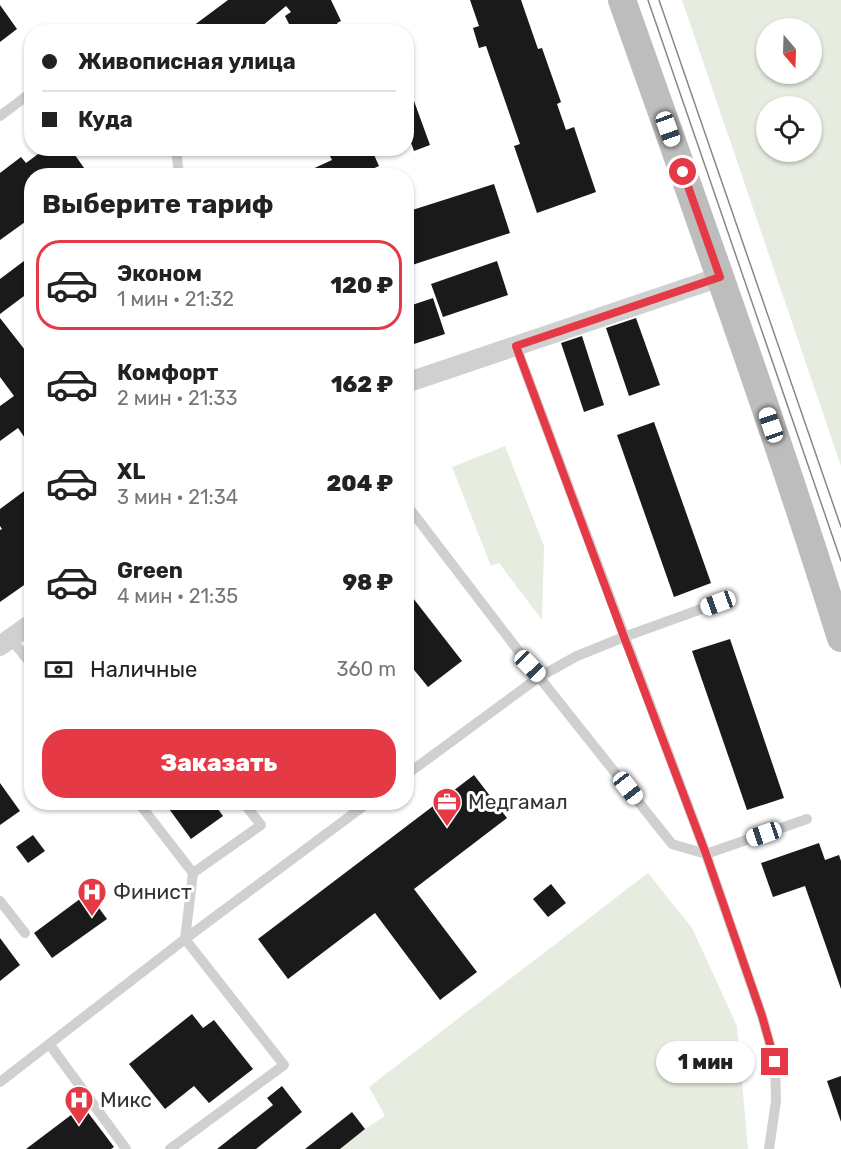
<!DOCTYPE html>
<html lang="ru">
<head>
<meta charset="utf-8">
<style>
	body { margin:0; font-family:Rubik,sans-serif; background:#f2f2f2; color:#222; height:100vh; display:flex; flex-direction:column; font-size:22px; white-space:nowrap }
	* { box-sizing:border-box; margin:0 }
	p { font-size:20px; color:#767676 }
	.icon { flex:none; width:33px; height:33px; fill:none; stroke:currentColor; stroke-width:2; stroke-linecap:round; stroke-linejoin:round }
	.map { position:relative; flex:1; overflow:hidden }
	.details { position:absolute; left:24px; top:168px; width:390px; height:642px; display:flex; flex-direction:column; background:#fff; border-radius:24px; box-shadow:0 2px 4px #0004 }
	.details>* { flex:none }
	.banner { position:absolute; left:24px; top:24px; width:390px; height:132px; border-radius:24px; box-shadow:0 2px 4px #0004; display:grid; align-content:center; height:132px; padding:0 18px; background:#fff }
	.needle { width:39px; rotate:161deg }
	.controls { position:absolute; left:756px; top:18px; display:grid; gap:12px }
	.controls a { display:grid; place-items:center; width:66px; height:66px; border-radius:50%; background:#fff; box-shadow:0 2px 4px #0004; font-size:30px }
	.end { position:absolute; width:27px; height:27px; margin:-14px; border:8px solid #e63946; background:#fff; box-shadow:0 0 0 3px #fff }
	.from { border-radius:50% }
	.bubble { position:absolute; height:42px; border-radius:21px; background:#fff; box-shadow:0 2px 4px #0004; font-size:20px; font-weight:800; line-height:42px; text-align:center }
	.car { position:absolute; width:18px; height:36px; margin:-18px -9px; border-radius:8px; box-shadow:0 0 4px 2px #0007; background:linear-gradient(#fff 24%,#345 0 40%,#fff 0 76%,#345 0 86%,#fff 0) }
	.banner b { display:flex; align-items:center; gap:21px; height:57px; font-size:22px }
	.banner b+b { border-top:2px solid #e0e0e0 }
	.banner i { width:15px; height:15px; background:#222 }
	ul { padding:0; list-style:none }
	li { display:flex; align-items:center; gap:18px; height:90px; margin:0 12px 9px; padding:0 6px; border:3px solid transparent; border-radius:24px }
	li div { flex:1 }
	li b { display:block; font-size:22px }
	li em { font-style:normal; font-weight:800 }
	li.selected { border-color:#e63946 }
	li>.icon { width:54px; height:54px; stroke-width:1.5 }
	h2 { padding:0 18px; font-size:27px; line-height:72px }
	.pay { display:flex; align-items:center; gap:15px; height:66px; padding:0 18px; font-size:22px }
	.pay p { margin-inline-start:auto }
	.cta { display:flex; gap:12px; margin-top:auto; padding:12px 18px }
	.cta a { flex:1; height:69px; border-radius:24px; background:#e63946; color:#fff; font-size:24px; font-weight:800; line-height:69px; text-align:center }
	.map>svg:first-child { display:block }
</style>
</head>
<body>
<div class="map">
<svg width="841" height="1149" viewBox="0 0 841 1149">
	<rect width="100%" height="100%" fill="#fff"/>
	<g fill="#e6ecdf" fill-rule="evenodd">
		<path d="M682,0H841V466ZM812,28V74H766V28ZM766,106H812V152H766Z"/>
		<polygon points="505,446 544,546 542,620 499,563 491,566 452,467"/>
		<polygon points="648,873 692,928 737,1026 748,1149 340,1149 365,1129 385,1116 369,1087"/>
	</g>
	<g fill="#1a1a1a">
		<polygon points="228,0 331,0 341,21 337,23 343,32 293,32 285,16 291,12 286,6 255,32 231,32 230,30 228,32 185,32"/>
		<polygon points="470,0 521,0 538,49 542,48 561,102 557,104 566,130 574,127 596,192 537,213 514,146 520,144 486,46 479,48 473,28 479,26"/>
		<polygon points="0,5 17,29 0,42"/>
		<polygon points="414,101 430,145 414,151 406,129 406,103"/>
		<polygon points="46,148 70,148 89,175 32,176 32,217 0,240 0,173 21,157 26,163"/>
		<polygon points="358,148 371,148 379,166 357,176 310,176 308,171 332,160 330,156 340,151 342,156"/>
		<polygon points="494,184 510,233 406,267 406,212"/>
		<polygon points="32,255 32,290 0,314 0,279"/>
		<polygon points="497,261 508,295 443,317 431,284"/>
		<polygon points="433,298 445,334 414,344 413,340 406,342 406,307"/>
		<polygon points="0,318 32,359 32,438 27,441 18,428 0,441 0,406 14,396 0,377"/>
		<polygon points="636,318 660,385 629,396 606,328"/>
		<polygon points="582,336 604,405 584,412 561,343"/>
		<polygon points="654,422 711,583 674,597 617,435"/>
		<polygon points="27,489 32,495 32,582 28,585 27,583 0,602 0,530 2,529 0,526 0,509"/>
		<polygon points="406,589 462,661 428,687 406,660"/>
		<polygon points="730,639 784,798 747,810 692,651"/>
		<polygon points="474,775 507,818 414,889 477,972 440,1000 375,913 288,979 258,939"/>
		<polygon points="0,783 20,811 0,825"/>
		<polygon points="164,802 213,802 223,816 191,839"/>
		<polygon points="33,835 45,851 28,863 16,847"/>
		<polygon points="819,843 825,860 839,855 841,861 841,989 805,886 773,897 761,863"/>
		<polygon points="551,884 566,903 548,917 533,899"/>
		<polygon points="88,893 107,919 52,958 34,933"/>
		<polygon points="0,938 20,965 0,981"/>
		<polygon points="192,1014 203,1028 214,1020 253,1069 209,1103 194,1086 165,1109 129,1064"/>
		<polygon points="841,1076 841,1122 827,1081"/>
		<polygon points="282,1086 302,1112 256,1149 217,1149 273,1105 267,1098"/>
		<polygon points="83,1106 114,1147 111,1149 26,1149"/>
		<polygon points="352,1112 365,1129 340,1149 305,1149"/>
	</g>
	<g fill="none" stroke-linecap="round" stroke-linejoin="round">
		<g stroke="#d0d0d0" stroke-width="10">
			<polyline points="0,116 32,92"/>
			<polyline points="176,148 179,176"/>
			<polyline points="516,346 706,854 762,1016 775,1062 776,1101 769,1149"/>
			<polyline points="406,504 530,666 539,677 672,844 706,854 807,819"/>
			<polyline points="10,638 32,665"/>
			<polyline points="406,775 539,677 577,656 624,637 718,603"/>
			<polyline points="138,802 193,873 185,939 284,1065 170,1149"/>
			<polyline points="193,873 261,825 243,802"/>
			<polyline points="0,901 25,933"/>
			<polyline points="50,1045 126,1149"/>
			<polyline points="0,1082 185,939 369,802"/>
		</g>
		<g stroke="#d0d0d0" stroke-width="20">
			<polyline points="406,383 720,277"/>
			<polyline points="0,646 32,623"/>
		</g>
		<path stroke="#bdbdbd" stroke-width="28" d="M622,0C697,212 774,424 841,638"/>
		<g stroke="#888" stroke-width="1.5">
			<polyline points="648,0 841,561"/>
			<polyline points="659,0 841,527"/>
		</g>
	</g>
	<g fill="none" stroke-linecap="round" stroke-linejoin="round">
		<polyline stroke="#e63946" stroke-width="8" points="683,172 720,277 516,346 624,637 706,854 762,1016 775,1062"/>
	</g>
	<defs>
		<g id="office-pin" transform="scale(1.5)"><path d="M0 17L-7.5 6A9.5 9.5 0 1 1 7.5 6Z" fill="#e63946" stroke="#fff"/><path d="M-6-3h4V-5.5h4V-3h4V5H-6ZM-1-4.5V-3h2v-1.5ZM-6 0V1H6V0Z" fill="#fff"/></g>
		<g id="hospital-pin" transform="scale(1.5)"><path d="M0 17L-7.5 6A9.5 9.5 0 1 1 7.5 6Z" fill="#e63946" stroke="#fff"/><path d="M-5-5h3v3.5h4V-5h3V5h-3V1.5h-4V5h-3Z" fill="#fff"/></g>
	</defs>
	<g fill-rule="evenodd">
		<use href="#office-pin" x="447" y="802"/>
		<use href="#hospital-pin" x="92" y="892"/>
		<use href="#hospital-pin" x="79" y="1100"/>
	</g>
	<g text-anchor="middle" stroke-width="6" stroke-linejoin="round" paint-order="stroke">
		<g font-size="21" fill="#333" stroke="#fff" text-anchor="start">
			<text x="468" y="809">Медгамал</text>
			<text x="113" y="899">Финист</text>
			<text x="100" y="1107">Микс</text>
		</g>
	</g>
</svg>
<div class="controls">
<a><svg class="needle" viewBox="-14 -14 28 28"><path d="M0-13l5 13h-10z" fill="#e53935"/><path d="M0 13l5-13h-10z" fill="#767676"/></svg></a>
<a><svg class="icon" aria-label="locate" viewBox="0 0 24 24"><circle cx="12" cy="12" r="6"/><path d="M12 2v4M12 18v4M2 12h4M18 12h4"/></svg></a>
</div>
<i class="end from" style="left:683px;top:172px"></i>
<i class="end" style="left:775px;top:1062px"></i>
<div class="bubble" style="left:656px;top:1041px;width:99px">1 мин</div>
<i class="car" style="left:668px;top:129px;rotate:160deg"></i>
<i class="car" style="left:771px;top:425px;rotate:341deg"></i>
<i class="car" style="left:718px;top:603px;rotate:250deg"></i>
<i class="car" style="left:530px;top:666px;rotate:136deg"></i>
<i class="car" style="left:628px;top:788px;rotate:142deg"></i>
<i class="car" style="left:764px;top:834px;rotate:251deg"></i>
<div class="banner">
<b><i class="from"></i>Живописная улица</b>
<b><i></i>Куда</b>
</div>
<section class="details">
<h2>Выберите тариф</h2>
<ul>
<li class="selected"><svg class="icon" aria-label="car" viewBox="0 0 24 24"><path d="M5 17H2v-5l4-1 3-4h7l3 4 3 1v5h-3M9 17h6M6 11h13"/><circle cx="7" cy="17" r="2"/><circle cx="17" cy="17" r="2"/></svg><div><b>Эконом</b><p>1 мин · 21:32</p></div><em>120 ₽</em></li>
<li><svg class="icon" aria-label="car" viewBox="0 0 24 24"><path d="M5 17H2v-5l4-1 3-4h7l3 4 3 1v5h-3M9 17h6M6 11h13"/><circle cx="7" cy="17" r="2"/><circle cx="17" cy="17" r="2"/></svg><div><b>Комфорт</b><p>2 мин · 21:33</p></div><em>162 ₽</em></li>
<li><svg class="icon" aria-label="car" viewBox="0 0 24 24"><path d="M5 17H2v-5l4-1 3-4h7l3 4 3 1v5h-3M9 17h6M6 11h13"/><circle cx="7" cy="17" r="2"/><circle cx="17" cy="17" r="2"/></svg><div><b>XL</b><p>3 мин · 21:34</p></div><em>204 ₽</em></li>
<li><svg class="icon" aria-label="car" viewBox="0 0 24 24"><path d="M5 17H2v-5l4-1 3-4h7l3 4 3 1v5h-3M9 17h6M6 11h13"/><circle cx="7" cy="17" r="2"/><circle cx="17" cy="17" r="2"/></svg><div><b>Green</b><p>4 мин · 21:35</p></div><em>98 ₽</em></li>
</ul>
<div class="pay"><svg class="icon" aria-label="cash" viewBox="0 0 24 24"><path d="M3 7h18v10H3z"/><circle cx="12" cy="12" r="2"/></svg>Наличные<p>360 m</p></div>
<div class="cta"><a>Заказать</a></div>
</section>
</div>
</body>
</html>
